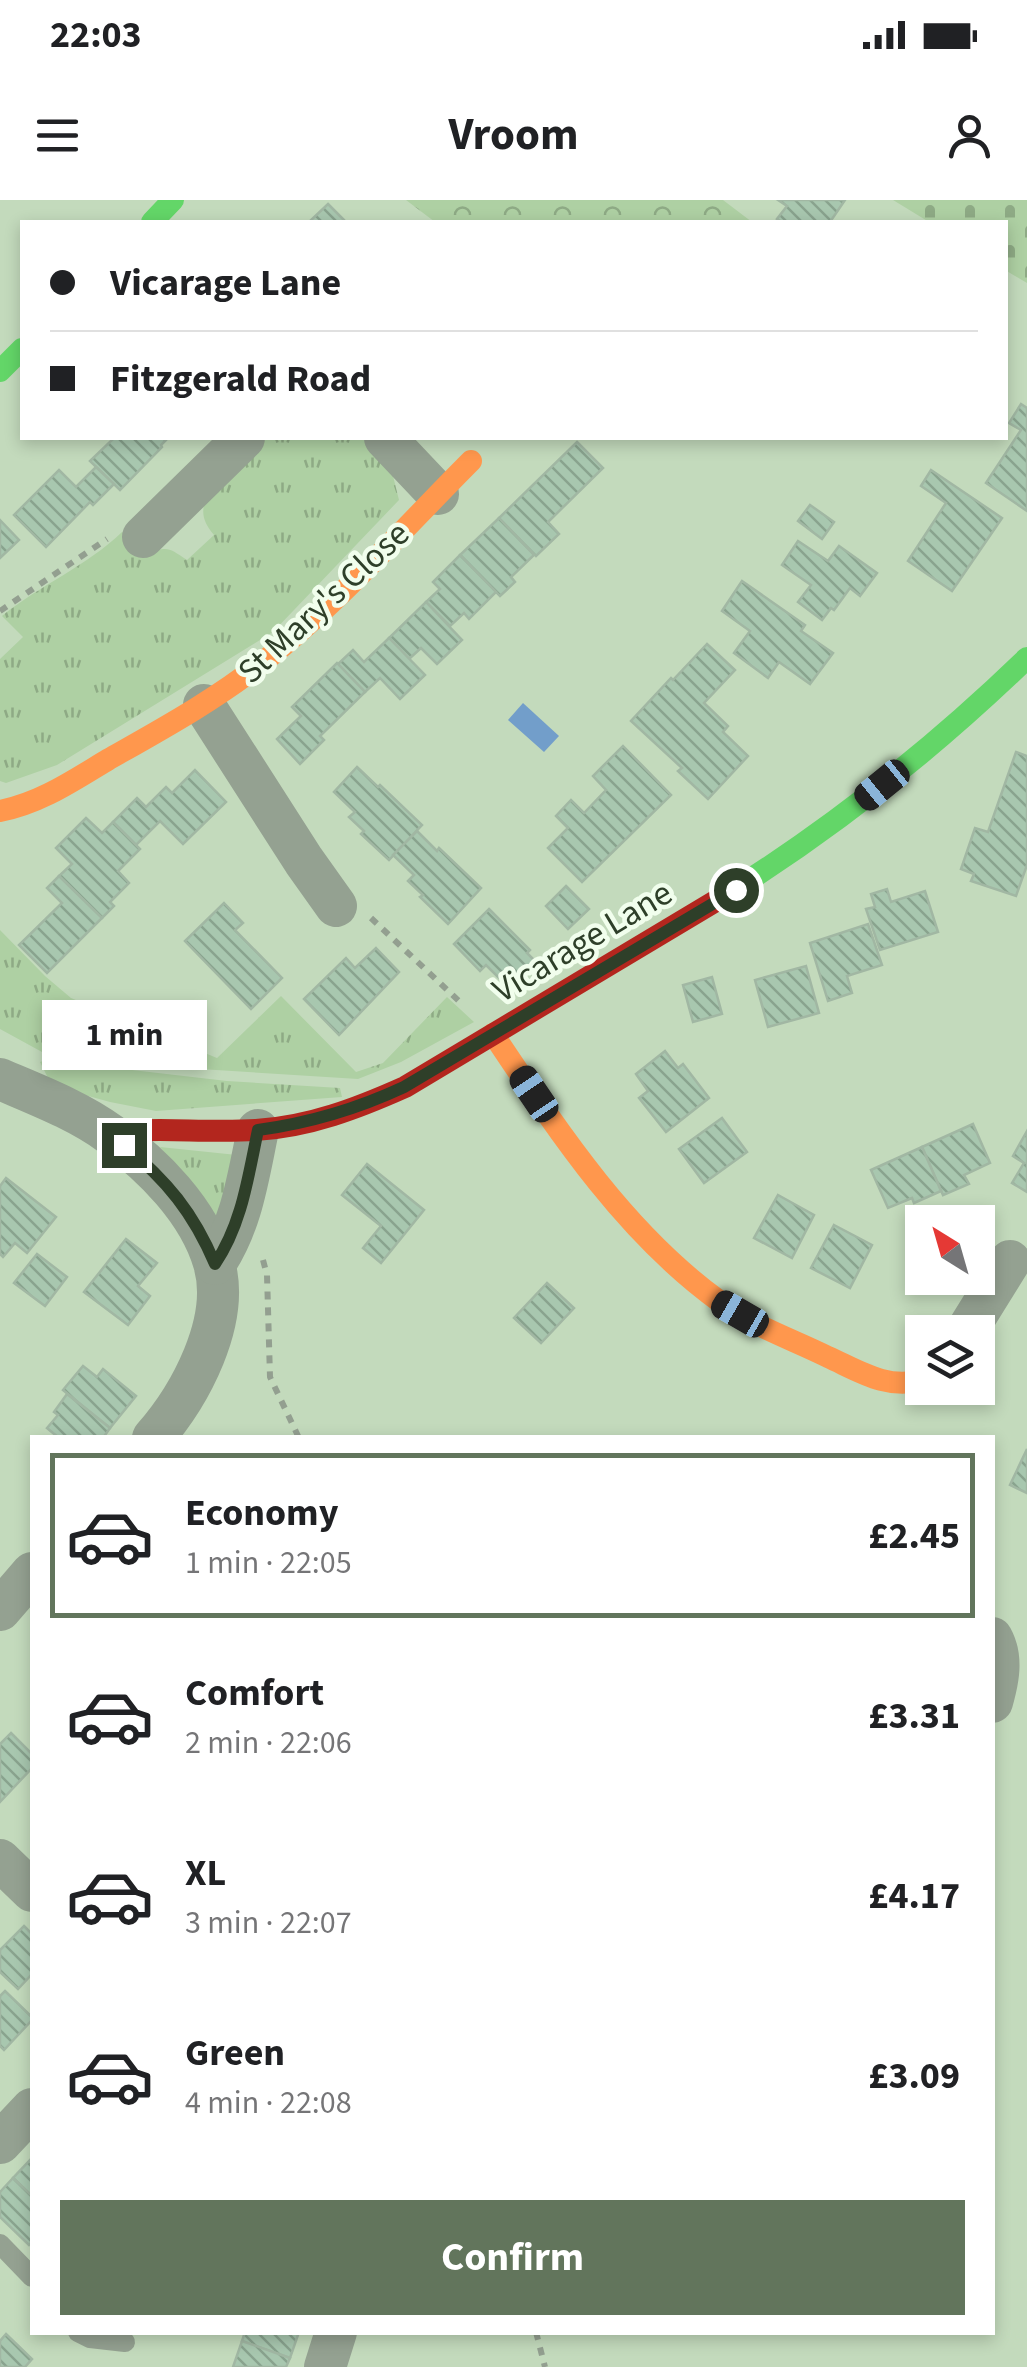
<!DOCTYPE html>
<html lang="en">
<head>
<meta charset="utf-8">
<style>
	body { margin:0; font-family:"Source Sans 3",sans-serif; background:#f2f2f2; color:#202124; height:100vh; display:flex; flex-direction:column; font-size:38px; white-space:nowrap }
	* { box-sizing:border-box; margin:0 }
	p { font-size:32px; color:#757577 }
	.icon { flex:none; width:55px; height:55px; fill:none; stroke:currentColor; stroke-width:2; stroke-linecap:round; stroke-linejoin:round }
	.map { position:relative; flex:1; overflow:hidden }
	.details { position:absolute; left:30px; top:1235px; width:965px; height:900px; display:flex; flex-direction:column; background:#fff; border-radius:0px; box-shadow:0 5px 15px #0003 }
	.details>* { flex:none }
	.guide { position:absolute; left:20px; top:20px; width:988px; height:220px; border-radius:0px; box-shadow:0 5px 15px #0003; display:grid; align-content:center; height:220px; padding:0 30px; background:#fff }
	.needle { width:65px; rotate:323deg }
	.tools { position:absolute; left:905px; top:1005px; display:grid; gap:20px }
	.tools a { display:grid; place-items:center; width:90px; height:90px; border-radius:0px; background:#fff; box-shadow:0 5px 15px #0003; font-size:50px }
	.end { position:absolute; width:45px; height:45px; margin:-22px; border:12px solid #2e3f29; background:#fff; box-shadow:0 0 0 5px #fff }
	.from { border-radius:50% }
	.bubble { position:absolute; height:70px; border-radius:0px; background:#fff; box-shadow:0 5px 15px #0003; font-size:32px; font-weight:700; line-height:70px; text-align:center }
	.car { position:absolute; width:30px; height:60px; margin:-30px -15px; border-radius:12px; box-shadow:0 0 8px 2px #0007; background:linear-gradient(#222 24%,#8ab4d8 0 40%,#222 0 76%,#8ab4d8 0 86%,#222 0) }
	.guide b { display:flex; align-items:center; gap:35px; height:95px; font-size:38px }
	.guide b+b { border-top:2px solid #e0e0e0 }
	.guide i { width:25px; height:25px; background:#202124 }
	ul { padding:18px 0 0; list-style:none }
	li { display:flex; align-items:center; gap:30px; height:165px; margin:0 20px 15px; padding:0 10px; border:5px solid transparent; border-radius:0px }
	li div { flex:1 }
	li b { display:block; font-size:38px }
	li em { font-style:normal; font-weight:700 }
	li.current { border-color:#62755c }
	li>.icon { width:90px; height:90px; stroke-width:1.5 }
	.primary-button { display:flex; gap:20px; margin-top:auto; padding:20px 30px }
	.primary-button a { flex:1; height:115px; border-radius:0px; background:#62755c; color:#fff; font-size:40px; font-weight:700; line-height:115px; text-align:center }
	.status { display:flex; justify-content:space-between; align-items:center; height:70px; padding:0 50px; background:#fff; direction:ltr }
	.status svg { height:28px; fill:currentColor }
	header { display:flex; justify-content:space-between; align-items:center; height:130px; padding:0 30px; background:#fff; font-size:45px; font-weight:700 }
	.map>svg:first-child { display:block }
</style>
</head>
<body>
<div class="status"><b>22:03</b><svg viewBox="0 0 49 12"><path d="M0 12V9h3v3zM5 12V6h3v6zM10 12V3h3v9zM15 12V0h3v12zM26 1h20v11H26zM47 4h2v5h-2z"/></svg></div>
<header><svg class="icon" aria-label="menu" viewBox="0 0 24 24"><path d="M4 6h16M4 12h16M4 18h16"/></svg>Vroom<svg class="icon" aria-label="person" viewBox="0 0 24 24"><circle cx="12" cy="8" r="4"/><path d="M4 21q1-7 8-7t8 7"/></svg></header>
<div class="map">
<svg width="1027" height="2167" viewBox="0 0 1027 2167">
	<defs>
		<pattern id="grass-tufts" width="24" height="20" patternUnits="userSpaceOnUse" patternTransform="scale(2.5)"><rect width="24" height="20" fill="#aed0a3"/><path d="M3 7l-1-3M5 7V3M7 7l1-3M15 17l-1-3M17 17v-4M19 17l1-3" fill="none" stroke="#8eaa85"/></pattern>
		<pattern id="cemetery-stones" width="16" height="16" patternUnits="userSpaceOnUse" patternTransform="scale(2.5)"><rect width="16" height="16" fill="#aed0a3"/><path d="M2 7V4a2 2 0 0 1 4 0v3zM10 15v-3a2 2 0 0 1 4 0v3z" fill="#8eaa85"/></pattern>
		<pattern id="park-crowns" width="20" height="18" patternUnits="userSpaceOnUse" patternTransform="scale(2.5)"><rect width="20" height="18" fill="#aed0a3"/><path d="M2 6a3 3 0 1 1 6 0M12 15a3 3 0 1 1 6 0" fill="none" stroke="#8eaa85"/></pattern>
		<pattern id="building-back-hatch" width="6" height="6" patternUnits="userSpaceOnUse" patternTransform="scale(2.5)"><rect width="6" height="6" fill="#a8c7af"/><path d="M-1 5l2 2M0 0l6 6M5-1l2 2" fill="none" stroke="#89a38e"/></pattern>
	</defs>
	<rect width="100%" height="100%" fill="#c3dabc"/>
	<g fill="url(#grass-tufts)">
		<path d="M267,238H367L390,264L399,300L273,432L57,565L6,583L0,581V459L23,437L2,416C40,385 87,366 122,332L147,355C167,345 169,348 187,360L214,335C203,322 200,312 207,296Z"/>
		<polygon points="0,730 45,776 71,798 217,858 281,796 356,872 383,863 447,797 474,822 401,862 358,879 200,869 42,852 0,829"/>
		<polygon points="46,860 227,881 340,888 342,897 156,911 110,902 52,886 40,862"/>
		<polygon points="160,947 237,955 216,1019"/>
	</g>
	<polygon fill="url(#cemetery-stones)" points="893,0 1027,0 1027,83 1005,70 1005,22 929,22"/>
	<polygon fill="url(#park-crowns)" points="406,0 723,0 752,22 435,22"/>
	<polygon fill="#729eca" points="523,503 559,536 544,552 508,520"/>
	<g fill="url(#building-back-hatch)" stroke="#a1b7a3" stroke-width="2.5">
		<polygon points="778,0 845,0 830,22 782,22 777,19 787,6"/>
		<polygon points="328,4 346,22 309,22"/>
		<polygon points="1021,204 1027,208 1027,311 986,283 1021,230 1009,223"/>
		<polygon points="114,238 168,238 161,245 162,247 120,290 90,261"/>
		<polygon points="577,242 603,268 548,322 559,334 536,356 499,318"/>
		<polygon points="96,267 114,284 93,305 90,302 46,347 14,315 59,270 76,287"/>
		<polygon points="931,270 1002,318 952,391 908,361 946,303 921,286"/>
		<polygon points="810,305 834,322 822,339 798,321"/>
		<polygon points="499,318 534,355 511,377 515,382 500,396 460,355"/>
		<polygon points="0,320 19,340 0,358"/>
		<polygon points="798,341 828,361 839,346 877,373 860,396 850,388 834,410 831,408 822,420 798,402 811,385 782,365"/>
		<polygon points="460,355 496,392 469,419 464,413 450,426 426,402 440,389 433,382"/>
		<polygon points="742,381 805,425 801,431 833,453 810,484 779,462 768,478 734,453 750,431 722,411"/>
		<polygon points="426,402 462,440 437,464 421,448 409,459 389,438"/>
		<polygon points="389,438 425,475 400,499 380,478 365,492 338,464 353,450 364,462"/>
		<polygon points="707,444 735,470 704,503 728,526 723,532 748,556 708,599 678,571 682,568 631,521 671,478 673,480"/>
		<polygon points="337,463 365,492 320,536 324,540 300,564 277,539 301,516 292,507"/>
		<polygon points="623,546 671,595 582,682 548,648 568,628 556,616 571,600 584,613 606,590 593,576"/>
		<polygon points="1016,552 1027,556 1027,665 1016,696 971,681 974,674 961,669 975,628 988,632"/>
		<polygon points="357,567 378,587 380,585 422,625 389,660 361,634 364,631 349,617 355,612 334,592"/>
		<polygon points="195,570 226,602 183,644 160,621 136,645 113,622 137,598 146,607 166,587 172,593"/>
		<polygon points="86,618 102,633 113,622 140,649 118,671 129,683 110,702 114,706 102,718 59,676 72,664 56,648"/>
		<polygon points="417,631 437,651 439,648 481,688 448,724 420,697 423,695 408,681 414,675 393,655"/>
		<polygon points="59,676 102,718 47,773 19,745 62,703 47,688"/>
		<polygon points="566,686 589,709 568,729 546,706"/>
		<polygon points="887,689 891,702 925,691 938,732 880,750 866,709 875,707 871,694"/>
		<polygon points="224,703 243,723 235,730 282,778 251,809 185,741"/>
		<polygon points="489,709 530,750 527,753 537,763 513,787 503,776 500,779 486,765 480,771 454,744"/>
		<polygon points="868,724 882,765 847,776 852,793 828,801 810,743"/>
		<polygon points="376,748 399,772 339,835 304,799 346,758 355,768"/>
		<polygon points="806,766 819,813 768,827 755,780"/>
		<polygon points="712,777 722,814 693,822 683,785"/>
		<polygon points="665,851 678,868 683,864 709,898 666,932 639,898 648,891 636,874"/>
		<polygon points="722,918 747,952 704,983 679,949"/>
		<polygon points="973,924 990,963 964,975 969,984 943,995 922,947"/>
		<polygon points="1027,931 1027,992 1012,983 1024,963 1013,956"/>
		<polygon points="922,947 941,991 914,1003 912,998 888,1008 871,970"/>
		<polygon points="367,964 424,1010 381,1063 363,1048 381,1026 342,995"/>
		<polygon points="6,978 56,1017 27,1053 15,1043 3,1057 0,1054 0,986"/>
		<polygon points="778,995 814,1015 792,1058 754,1038"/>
		<polygon points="834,1025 872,1045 850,1088 811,1068"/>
		<polygon points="126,1039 157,1063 138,1086 150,1096 128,1125 84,1092"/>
		<polygon points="37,1054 67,1077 45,1106 14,1083"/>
		<polygon points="547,1083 574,1108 541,1143 514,1118"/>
		<polygon points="83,1166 97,1177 103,1169 136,1196 110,1228 63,1190"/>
		<polygon points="67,1194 110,1228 103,1238 59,1238 47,1228 58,1215 54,1212"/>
		<polygon points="1027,1249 1027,1293 1010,1285"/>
		<polygon points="11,1533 32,1554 32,1568 0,1602 0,1544"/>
		<polygon points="24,1726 32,1734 32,1774 18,1789 0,1772 0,1750"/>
		<polygon points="5,1791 32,1817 32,1820 4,1850 0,1846 0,1796"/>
		<polygon points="32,1958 32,1996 13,1978"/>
		<polygon points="13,1978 32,1996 32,2042 29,2045 0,2017 0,1992"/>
		<polygon points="245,2132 299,2132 290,2158 242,2141"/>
		<polygon points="6,2134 32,2159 25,2167 0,2167 0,2141"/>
		<polygon points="242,2141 290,2158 286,2167 233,2167"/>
	</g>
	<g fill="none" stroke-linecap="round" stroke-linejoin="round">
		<g stroke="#939f90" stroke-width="6" stroke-dasharray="8 8" stroke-linecap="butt">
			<polyline points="0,411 107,339"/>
			<polyline points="371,718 460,802"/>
			<polyline points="263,1060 267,1075 270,1177 299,1238"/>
			<polyline points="536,2132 545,2167"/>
		</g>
		<g stroke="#94a191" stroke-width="20">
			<polyline points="0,2044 32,2077"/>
			<polyline points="78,2132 90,2138 125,2142"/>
		</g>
		<g stroke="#94a191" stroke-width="42">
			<polyline points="385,238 438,294"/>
			<polyline points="143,337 244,238"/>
			<polyline points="204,505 304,661 336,706"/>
			<path d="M0,879C37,895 77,910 110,934C153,965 199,1011 214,1063C231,1121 190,1196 153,1238"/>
			<path d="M215,1064C242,1024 248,977 258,930"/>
			<polyline points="966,1132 1010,1061"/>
			<polyline points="0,1410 32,1373"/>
			<path d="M992,1438C1003,1458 998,1481 992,1502"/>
			<polyline points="0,1660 32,1691"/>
			<polyline points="0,1943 32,1909"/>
			<polyline points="325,2167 336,2132"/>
		</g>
		<g stroke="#63d668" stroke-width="22">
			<polyline points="152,22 173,0"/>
			<polyline points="0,171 22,149"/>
			<path d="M724,696C833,628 935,547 1027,458"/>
		</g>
		<g stroke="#ff974d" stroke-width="22">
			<path d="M0,611C41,603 74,580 109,559C162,529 215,500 263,462C339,403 403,329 471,261"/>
			<path d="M493,834C558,931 624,1032 719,1101C752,1126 792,1139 828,1157C859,1171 887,1190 922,1180"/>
		</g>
		<path stroke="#b3261e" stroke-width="22" d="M108,932C157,927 207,933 256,930C309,927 358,908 405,887L724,696"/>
	</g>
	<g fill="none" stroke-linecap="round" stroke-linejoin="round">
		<path stroke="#2e3f29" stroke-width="12" d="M124,945C167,981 193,1012 215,1064C242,1024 248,977 258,930C310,923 357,909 404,887L736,690"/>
	</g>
	<g text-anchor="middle" stroke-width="9" stroke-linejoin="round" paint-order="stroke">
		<g font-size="35" fill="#2e3f29" stroke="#f1feed">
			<text transform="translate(323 402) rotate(-43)" y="12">St Mary's Close</text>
			<text transform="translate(582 741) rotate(-31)" y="12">Vicarage Lane</text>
		</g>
	</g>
</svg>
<div class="tools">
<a><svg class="needle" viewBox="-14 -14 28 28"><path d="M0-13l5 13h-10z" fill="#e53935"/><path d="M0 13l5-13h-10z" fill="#757577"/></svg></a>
<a><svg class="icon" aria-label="layers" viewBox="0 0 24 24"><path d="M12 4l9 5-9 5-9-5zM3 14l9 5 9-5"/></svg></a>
</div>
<i class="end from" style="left:736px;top:690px"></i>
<i class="end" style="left:124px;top:945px"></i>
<div class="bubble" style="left:42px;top:800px;width:165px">1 min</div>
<i class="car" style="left:882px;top:585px;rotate:231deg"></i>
<i class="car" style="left:534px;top:894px;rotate:326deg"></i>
<i class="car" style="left:740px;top:1114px;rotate:300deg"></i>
<div class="guide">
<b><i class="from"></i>Vicarage Lane</b>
<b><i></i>Fitzgerald Road</b>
</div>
<section class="details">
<ul>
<li class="current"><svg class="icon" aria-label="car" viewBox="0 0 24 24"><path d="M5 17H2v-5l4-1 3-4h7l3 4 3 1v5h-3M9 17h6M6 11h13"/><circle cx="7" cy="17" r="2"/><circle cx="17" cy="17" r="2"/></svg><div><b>Economy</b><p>1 min · 22:05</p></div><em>£2.45</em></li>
<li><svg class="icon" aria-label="car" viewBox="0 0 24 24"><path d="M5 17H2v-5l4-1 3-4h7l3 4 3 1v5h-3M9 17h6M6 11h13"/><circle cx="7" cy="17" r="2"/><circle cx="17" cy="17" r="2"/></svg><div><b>Comfort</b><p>2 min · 22:06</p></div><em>£3.31</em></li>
<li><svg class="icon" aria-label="car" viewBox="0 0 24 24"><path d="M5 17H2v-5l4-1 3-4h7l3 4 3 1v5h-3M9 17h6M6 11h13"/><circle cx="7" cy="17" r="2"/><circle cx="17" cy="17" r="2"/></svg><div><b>XL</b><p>3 min · 22:07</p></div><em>£4.17</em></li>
<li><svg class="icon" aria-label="car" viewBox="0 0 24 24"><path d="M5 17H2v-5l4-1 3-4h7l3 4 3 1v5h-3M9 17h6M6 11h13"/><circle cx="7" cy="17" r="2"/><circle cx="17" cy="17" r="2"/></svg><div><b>Green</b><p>4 min · 22:08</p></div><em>£3.09</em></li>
</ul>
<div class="primary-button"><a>Confirm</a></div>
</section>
</div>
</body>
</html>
